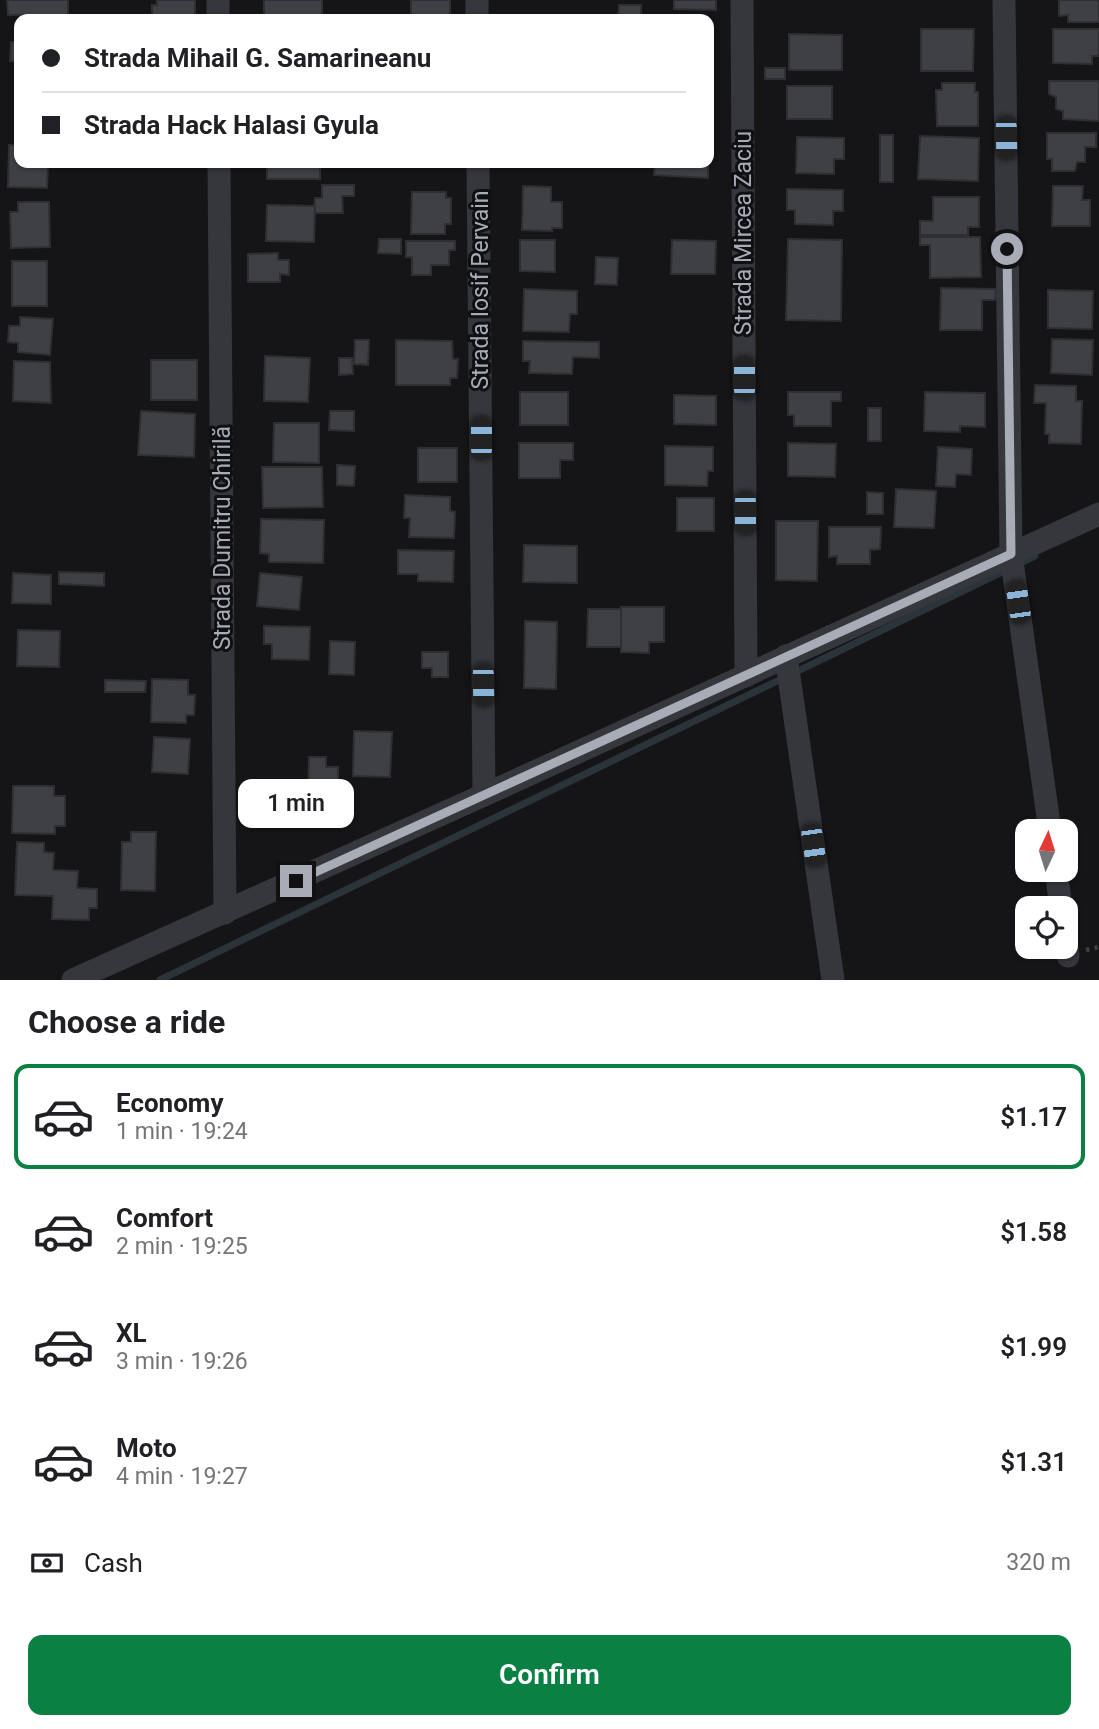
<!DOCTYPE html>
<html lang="en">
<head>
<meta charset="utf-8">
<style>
	body { margin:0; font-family:Roboto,sans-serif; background:#f2f2f2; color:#202124; height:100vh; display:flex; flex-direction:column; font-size:26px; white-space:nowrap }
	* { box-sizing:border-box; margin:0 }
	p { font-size:23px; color:#757577 }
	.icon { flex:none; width:38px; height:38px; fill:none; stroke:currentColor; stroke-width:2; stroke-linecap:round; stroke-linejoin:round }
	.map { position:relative; height:980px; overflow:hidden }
	.drawer { display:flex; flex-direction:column; background:#fff; flex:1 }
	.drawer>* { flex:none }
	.hud { position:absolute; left:14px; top:14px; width:700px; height:154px; border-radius:14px; box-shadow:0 2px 5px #0004; display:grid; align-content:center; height:154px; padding:0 28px; background:#fff }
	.needle { width:46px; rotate:4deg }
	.fabs { position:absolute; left:1015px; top:819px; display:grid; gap:14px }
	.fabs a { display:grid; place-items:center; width:63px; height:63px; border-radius:14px; background:#fff; box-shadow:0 2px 5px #0004; font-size:35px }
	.end { position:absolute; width:32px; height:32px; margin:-16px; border:9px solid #a7acb7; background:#111; box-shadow:0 0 0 4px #111 }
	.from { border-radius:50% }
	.bubble { position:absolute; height:49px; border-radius:14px; background:#fff; box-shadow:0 2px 5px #0004; font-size:23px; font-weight:600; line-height:49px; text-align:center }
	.car { position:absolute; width:21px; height:42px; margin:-21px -10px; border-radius:9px; box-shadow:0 0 5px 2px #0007; background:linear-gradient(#222 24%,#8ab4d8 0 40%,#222 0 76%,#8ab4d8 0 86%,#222 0) }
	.hud b { display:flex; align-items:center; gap:24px; height:66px; font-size:26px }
	.hud b+b { border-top:2px solid #e0e0e0 }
	.hud i { width:18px; height:18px; background:#202124 }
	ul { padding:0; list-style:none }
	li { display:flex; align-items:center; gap:21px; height:105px; margin:0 14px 10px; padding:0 14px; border:4px solid transparent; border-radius:14px }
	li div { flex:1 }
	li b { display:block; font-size:26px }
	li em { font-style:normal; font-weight:600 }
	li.selected { border-color:#0b8043 }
	li>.icon { width:63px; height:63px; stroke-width:1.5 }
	h2 { padding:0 28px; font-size:32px; line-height:84px }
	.pay { display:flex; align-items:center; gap:18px; height:77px; padding:0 28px; font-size:26px }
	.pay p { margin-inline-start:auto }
	.primary-button { display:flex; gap:14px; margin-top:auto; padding:14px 28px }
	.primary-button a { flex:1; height:80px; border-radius:14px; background:#0b8043; color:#fff; font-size:28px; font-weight:600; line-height:80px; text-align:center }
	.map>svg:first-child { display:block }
</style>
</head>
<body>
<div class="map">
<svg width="1099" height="980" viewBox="0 0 1099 980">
	<rect width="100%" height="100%" fill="#151517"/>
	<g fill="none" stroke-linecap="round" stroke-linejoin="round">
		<polyline stroke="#2b343b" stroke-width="7" points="160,980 1035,556"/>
	</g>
	<g fill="#3f4044" stroke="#2f2f33" stroke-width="2">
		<polygon points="7,0 68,0 68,19 26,19 26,15 8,15"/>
		<polygon points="157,0 195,0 195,19 152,19 152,5 157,5"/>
		<rect x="264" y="0" width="58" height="19"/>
		<rect x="411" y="0" width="39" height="19"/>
		<polygon points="674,0 716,0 716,10 674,9"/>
		<polygon points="1059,0 1099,0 1099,22 1068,22 1068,15 1059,16"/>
		<polygon points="619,5 641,5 641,19 618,19"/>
		<polygon points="921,29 974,29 973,71 921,71"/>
		<polygon points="1053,29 1099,29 1099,56 1092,56 1092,64 1053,63"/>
		<polygon points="789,34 842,35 842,70 789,70"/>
		<polygon points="11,42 19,42 19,84 19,62 10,61"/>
		<rect x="765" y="68" width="20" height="11"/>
		<polygon points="1049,81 1099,81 1099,121 1063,119 1063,111 1056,109 1056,97 1049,94"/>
		<polygon points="942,83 975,83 975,92 978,92 978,126 937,126 936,90 942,90"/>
		<rect x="787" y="86" width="45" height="33"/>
		<polygon points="1047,133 1096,133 1096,147 1085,147 1085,162 1077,162 1075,171 1052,171 1052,159 1047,159"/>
		<rect x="880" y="135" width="13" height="47"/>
		<polygon points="920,136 979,138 978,181 918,179"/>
		<polygon points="797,137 844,138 844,159 834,159 834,174 796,173"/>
		<polygon points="9,145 19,145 19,163 48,163 47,188 8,187"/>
		<rect x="267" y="163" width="53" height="16"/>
		<polygon points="655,163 708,163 708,178 654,175"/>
		<polygon points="322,185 354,185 354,196 342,196 343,213 314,213 315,198 322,198"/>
		<polygon points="523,186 551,187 551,202 562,202 562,228 552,228 552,231 522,230"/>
		<polygon points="1053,186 1083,186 1082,200 1090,200 1090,226 1052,226"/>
		<polygon points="787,189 843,190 843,211 833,211 833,225 795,224 795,210 787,210"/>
		<polygon points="412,192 446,192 446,198 451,198 451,224 445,224 445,234 411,234"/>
		<polygon points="933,197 979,197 979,227 968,227 968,235 920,235 920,221 933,221"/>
		<polygon points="18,202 49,202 50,247 11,248 10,212 18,212"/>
		<polygon points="267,205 315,206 314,242 266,241"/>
		<polygon points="920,237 980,237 981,277 930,278 930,245 920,245"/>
		<polygon points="379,239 401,239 401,254 378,253"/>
		<polygon points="788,239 842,240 841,321 786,320"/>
		<polygon points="520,240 555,240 555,272 520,271"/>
		<polygon points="672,240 716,241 715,274 671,274"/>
		<polygon points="406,241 455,241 455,250 449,250 449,265 431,265 431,275 412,275 412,257 406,257"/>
		<polygon points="278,253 278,260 289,260 289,275 280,274 280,282 248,282 248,254"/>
		<polygon points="596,257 618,258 617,285 595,284"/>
		<rect x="12" y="261" width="35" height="45"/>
		<polygon points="941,288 996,289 995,300 982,300 982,330 940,330"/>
		<polygon points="524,289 577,291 577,314 570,314 569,332 523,331"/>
		<polygon points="1048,290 1093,291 1092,329 1048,328"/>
		<polygon points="20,317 53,319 50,355 18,352 18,343 8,342 9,326 20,326"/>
		<polygon points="1052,339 1093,340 1092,375 1051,373"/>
		<polygon points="355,340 369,340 368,365 354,364"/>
		<polygon points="396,340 452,341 453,359 458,359 457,378 450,378 450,385 396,385"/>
		<polygon points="523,341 599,342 599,358 573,357 572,374 529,373 530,361 523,361"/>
		<polygon points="265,356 310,358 308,402 264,401"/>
		<polygon points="339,358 352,358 353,374 339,375"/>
		<rect x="151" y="360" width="46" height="40"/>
		<polygon points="14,361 50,362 51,403 13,401"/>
		<polygon points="1035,385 1076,386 1076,401 1082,401 1081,444 1049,443 1049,434 1045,434 1046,403 1034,403"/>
		<rect x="520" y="392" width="48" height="33"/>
		<polygon points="788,392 841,392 841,401 831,401 831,426 794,426 794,415 788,415"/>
		<polygon points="925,392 985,393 985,427 960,426 960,432 924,431"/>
		<polygon points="674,395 716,396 716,425 674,424"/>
		<rect x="868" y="408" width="13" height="33"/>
		<polygon points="141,411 195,414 194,457 138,455"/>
		<polygon points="330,411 354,411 354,431 329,430"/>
		<polygon points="274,423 319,423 319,463 273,462"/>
		<polygon points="519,443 573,443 573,460 560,460 560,478 519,478"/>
		<polygon points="788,443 836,444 835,477 788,476"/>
		<polygon points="665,446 713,447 713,471 708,471 707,486 665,485"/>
		<polygon points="938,447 972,449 971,475 956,474 955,487 936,486"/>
		<rect x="418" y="448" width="39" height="34"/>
		<polygon points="337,465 355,466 354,486 337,485"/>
		<polygon points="262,467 322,467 323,507 263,508"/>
		<polygon points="896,489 936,491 934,528 894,527"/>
		<polygon points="867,492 883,493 883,514 867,514"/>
		<polygon points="405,495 450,497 450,511 455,512 454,538 409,537 410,518 404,518"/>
		<rect x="677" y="498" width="37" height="33"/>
		<polygon points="261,519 324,520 323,563 269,562 269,554 260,553"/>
		<polygon points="776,521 818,521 817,581 776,580"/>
		<polygon points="829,527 881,527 880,549 870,550 870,564 837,564 837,556 829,557"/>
		<polygon points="524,545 577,546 577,583 523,582"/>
		<polygon points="398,550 454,551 453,582 418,581 418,574 398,574"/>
		<polygon points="59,572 104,573 104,586 59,584"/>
		<polygon points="13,573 51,575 51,604 12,603"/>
		<polygon points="260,573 302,577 299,610 257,606"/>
		<polygon points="621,607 664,607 664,642 649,642 649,653 621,652"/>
		<polygon points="588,609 621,609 621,647 587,647"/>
		<polygon points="525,621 557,622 556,689 524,688"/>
		<polygon points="264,626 310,627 309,660 272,659 272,644 264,644"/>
		<polygon points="18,630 60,631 59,667 17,666"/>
		<polygon points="330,641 355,642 354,675 329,674"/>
		<polygon points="422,652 448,652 448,677 432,677 432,668 422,668"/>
		<polygon points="152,679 188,680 188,695 195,695 194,715 186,715 186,723 151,722"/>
		<polygon points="105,680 146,681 145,692 105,692"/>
		<polygon points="354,731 392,732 390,777 353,776"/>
		<polygon points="154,737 190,739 188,774 152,772"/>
		<polygon points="309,757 326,757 326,767 338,767 338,798 308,797"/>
		<polygon points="13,786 54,786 54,796 65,796 65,826 55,826 55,834 12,833"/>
		<polygon points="131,832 156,832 155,891 121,890 122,842 131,842"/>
		<polygon points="17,842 44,843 44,852 54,853 53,870 78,871 77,888 97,889 97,908 89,908 89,920 52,919 53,896 15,895"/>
	</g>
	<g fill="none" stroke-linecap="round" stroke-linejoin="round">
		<polyline stroke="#3c3e43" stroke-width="4.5" stroke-dasharray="3.5 5" stroke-linecap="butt" points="1086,950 1099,947"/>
		<g stroke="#36373c" stroke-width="23">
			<polyline points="218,0 218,19"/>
			<polyline points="477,0 477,19"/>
			<polyline points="742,0 746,676"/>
			<polyline points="1004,0 1011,554 1050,831"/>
			<polyline points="219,163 225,913"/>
			<polyline points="478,163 484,795"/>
			<polyline points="786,656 833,980"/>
			<polyline points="1056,870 1061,908"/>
			<polyline points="1066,942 1068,956"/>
			<polyline points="73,980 484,795 1099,514"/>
		</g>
	</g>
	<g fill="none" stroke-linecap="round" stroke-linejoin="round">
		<polyline stroke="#a7acb7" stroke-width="9" points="296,881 1011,554 1007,249"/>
	</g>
	<g text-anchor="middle" stroke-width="6" stroke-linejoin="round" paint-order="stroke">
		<g font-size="23" fill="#a7acb7" stroke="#101012">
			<text transform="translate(743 233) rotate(-90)" y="8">Strada Mircea Zaciu</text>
			<text transform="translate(480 290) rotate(-90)" y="8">Strada Iosif Pervain</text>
			<text transform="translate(222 538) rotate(-90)" y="8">Strada Dumitru Chirilă</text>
		</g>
	</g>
</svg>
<div class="fabs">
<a><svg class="needle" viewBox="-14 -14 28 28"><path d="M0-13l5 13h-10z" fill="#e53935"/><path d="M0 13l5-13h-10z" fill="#757577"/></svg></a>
<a><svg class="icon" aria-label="locate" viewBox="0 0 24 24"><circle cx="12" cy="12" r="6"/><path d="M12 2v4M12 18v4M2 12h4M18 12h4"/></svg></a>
</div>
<i class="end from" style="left:1007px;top:249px"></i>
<i class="end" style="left:296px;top:881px"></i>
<div class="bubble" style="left:238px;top:779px;width:116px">1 min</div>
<i class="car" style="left:1006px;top:138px;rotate:179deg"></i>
<i class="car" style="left:744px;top:378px;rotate:0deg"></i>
<i class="car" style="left:481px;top:438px;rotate:0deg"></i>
<i class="car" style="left:745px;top:513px;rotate:180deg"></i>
<i class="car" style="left:1018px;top:602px;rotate:352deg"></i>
<i class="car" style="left:483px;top:685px;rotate:179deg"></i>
<i class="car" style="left:813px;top:845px;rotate:172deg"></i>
<div class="hud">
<b><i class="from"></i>Strada Mihail G. Samarineanu</b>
<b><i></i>Strada Hack Halasi Gyula</b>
</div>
</div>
<section class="drawer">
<h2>Choose a ride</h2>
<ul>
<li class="selected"><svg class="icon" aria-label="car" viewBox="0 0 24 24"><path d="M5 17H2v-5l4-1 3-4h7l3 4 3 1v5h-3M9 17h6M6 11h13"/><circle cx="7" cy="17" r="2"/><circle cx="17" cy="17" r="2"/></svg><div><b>Economy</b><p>1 min · 19:24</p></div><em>$1.17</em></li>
<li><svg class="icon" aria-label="car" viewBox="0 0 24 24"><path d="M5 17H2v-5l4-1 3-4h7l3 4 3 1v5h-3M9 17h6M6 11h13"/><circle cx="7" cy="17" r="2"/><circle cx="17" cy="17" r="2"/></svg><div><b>Comfort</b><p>2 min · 19:25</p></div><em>$1.58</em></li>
<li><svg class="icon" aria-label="car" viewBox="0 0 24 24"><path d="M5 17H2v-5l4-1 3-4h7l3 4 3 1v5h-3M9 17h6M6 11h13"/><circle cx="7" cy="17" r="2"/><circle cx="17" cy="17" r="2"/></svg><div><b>XL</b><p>3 min · 19:26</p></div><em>$1.99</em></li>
<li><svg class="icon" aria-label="car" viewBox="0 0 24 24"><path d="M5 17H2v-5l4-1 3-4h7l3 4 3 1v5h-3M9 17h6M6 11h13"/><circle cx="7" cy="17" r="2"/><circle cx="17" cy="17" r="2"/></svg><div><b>Moto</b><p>4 min · 19:27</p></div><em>$1.31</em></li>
</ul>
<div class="pay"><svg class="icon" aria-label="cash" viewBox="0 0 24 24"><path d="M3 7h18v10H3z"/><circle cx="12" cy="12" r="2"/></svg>Cash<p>320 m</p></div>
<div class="primary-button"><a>Confirm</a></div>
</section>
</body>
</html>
